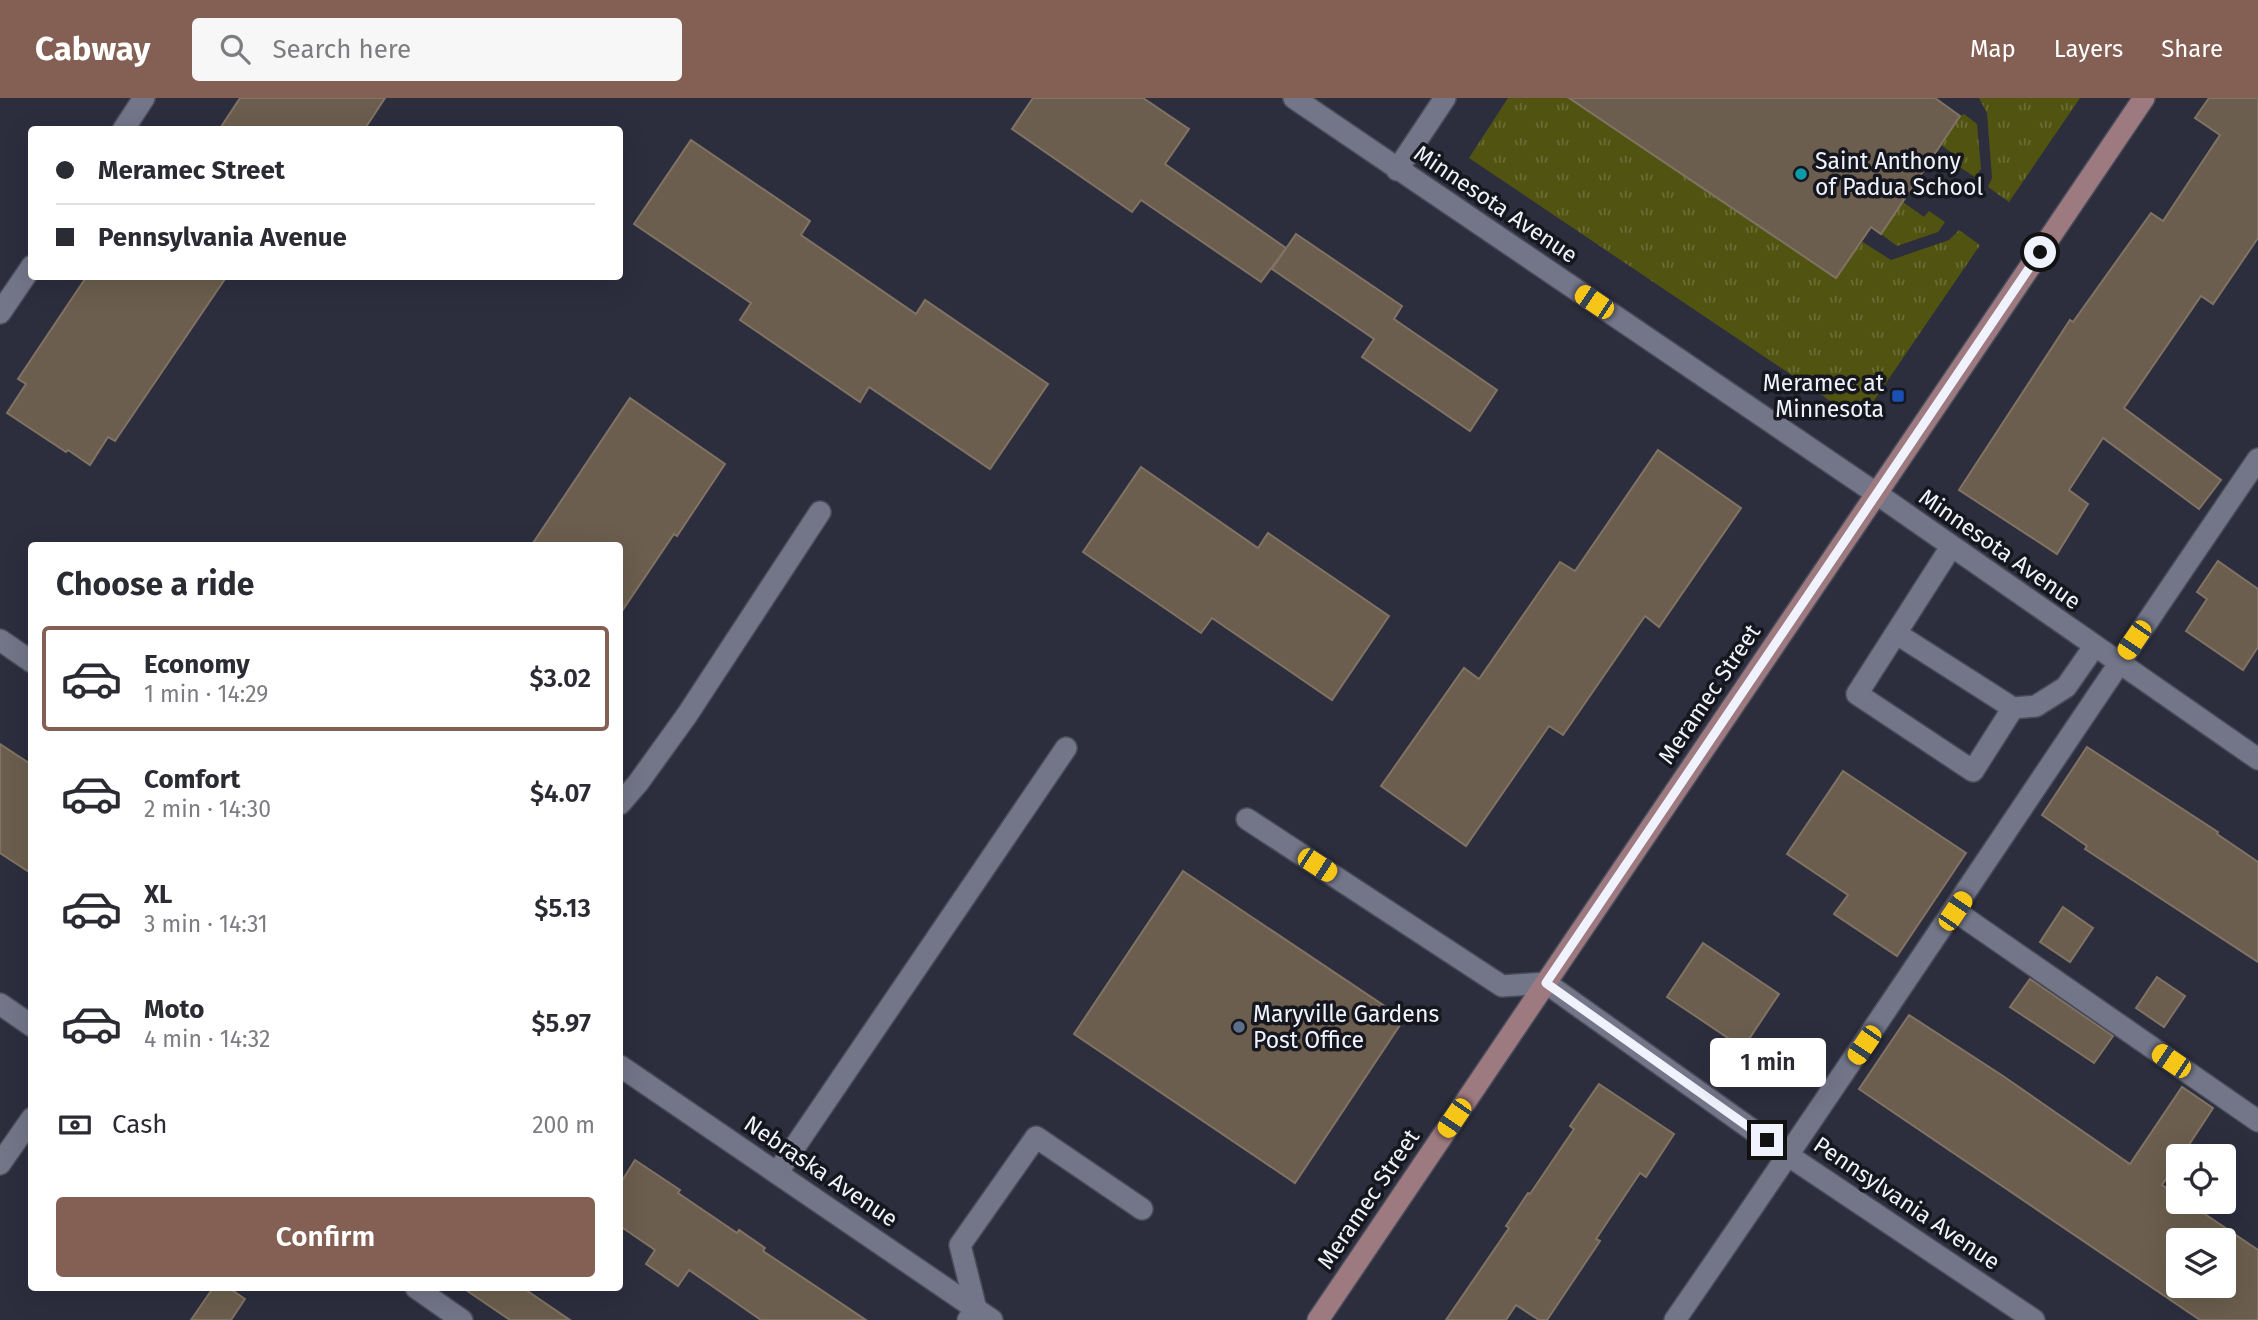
<!DOCTYPE html>
<html lang="en">
<head>
<meta charset="utf-8">
<style>
	body { margin:0; font-family:"Fira Sans",sans-serif; background:#f7f7f7; color:#2b2b33; height:100vh; display:flex; flex-direction:column; font-size:26px; white-space:nowrap }
	* { box-sizing:border-box; margin:0 }
	p { font-size:23px; color:#7c7c81 }
	.icon { flex:none; width:38px; height:38px; fill:none; stroke:currentColor; stroke-width:2; stroke-linecap:round; stroke-linejoin:round }
	.map { position:relative; flex:1; overflow:hidden }
	.details { position:absolute; left:28px; top:444px; width:595px; height:749px; display:flex; flex-direction:column; background:#fff; border-radius:7px; box-shadow:0 7px 28px #0002 }
	.details>* { flex:none }
	.banner { position:absolute; left:28px; top:28px; width:595px; height:154px; border-radius:7px; box-shadow:0 7px 28px #0002; display:grid; align-content:center; height:154px; padding:0 28px; background:#fff }
	.fabs { position:absolute; left:2166px; top:1046px; display:grid; gap:14px }
	.fabs a { display:grid; place-items:center; width:70px; height:70px; border-radius:7px; background:#fff; box-shadow:0 7px 28px #0002; font-size:35px }
	.end { position:absolute; width:32px; height:32px; margin:-16px; border:9px solid #f0f3fd; background:#111; box-shadow:0 0 0 4px #111 }
	.from { border-radius:50% }
	.bubble { position:absolute; height:49px; border-radius:7px; background:#fff; box-shadow:0 7px 28px #0002; font-size:23px; font-weight:600; line-height:49px; text-align:center }
	.car { position:absolute; width:21px; height:42px; margin:-21px -10px; border-radius:9px; box-shadow:0 0 5px 2px #0007; background:linear-gradient(#f5c518 24%,#345 0 40%,#f5c518 0 76%,#345 0 86%,#f5c518 0) }
	.banner b { display:flex; align-items:center; gap:24px; height:66px; font-size:26px }
	.banner b+b { border-top:2px solid #e1e1e2 }
	.banner i { width:18px; height:18px; background:#2b2b33 }
	ul { padding:0; list-style:none }
	li { display:flex; align-items:center; gap:21px; height:105px; margin:0 14px 10px; padding:0 14px; border:4px solid transparent; border-radius:7px }
	li div { flex:1 }
	li b { display:block; font-size:26px }
	li em { font-style:normal; font-weight:600 }
	li.on { border-color:#846054 }
	li>.icon { width:63px; height:63px; stroke-width:1.5 }
	h2 { padding:0 28px; font-size:32px; line-height:84px }
	.pay { display:flex; align-items:center; gap:18px; height:77px; padding:0 28px; font-size:26px }
	.pay p { margin-inline-start:auto }
	.action { display:flex; gap:14px; margin-top:auto; padding:14px 28px }
	.action a { flex:1; height:80px; border-radius:7px; background:#846054; color:#fff; font-size:28px; font-weight:600; line-height:80px; text-align:center }
	header { display:flex; align-items:center; gap:42px; box-sizing:border-box; height:98px; padding:0 35px; background:#846054; color:#fff }
	header strong { font-size:33px }
	nav { display:flex; gap:38px; margin-inline-start:auto; font-size:24px }
	.search { width:490px; height:63px; background:#f7f7f7; display:flex; align-items:center; gap:18px; box-sizing:border-box; padding:0 24px; border-radius:7px; color:#7c7c81; font-size:26px }
	.map>svg:first-child { display:block }
</style>
</head>
<body>
<header>
<strong>Cabway</strong>
<div class="search"><svg class="icon" aria-label="search" viewBox="0 0 24 24"><circle cx="10" cy="10" r="6"/><path d="M15 15l6 6"/></svg>Search here</div>
<nav><a>Map</a><a>Layers</a><a>Share</a></nav>
</header>
<div class="map">
<svg width="2258" height="1222" viewBox="0 0 2258 1222">
	<defs>
		<pattern id="grass-tufts" width="24" height="20" patternUnits="userSpaceOnUse" patternTransform="scale(1.75)"><rect width="24" height="20" fill="#515411"/><path d="M3 7l-1-3M5 7V3M7 7l1-3M15 17l-1-3M17 17v-4M19 17l1-3" fill="none" stroke="#6a6d35"/></pattern>
	</defs>
	<rect width="100%" height="100%" fill="#2c2e3e"/>
	<g fill="url(#grass-tufts)">
		<polygon points="1508,0 1569,0 1836,180 1861,143 1891,162 1949,142 1959,132 1980,147 1860,323 1469,60"/>
		<polygon points="1979,0 2080,0 2009,104 1988,89 1992,80 1987,15"/>
		<polygon points="1964,16 1977,26 1981,71 1975,79 1958,68 1962,62 1941,47 1960,18"/>
		<polygon points="1903,104 1924,119 1929,113 1945,124 1938,134 1897,148 1881,136"/>
	</g>
	<g fill="#6b5e4e" stroke="#817363" stroke-width="2" fill-rule="evenodd">
		<polygon points="240,0 385,0 364,32 219,32"/>
		<polygon points="1033,0 1143,0 1189,31 1165,66 1286,150 1261,184 1141,102 1132,114 1012,31"/>
		<polygon points="1569,0 1935,0 1960,18 1881,136 1871,129 1836,180"/>
		<polygon points="2209,0 2258,0 2258,140 2213,206 2201,198 2124,310 2221,382 2199,411 2103,340 2069,392 2088,406 2057,456 1959,392 2070,222 2073,224 2151,115 2163,123 2220,37 2195,20"/>
		<polygon points="691,42 810,123 801,137 916,216 925,202 1048,286 990,371 869,289 860,304 740,222 751,205 634,126"/>
		<polygon points="1296,136 1402,208 1394,221 1497,292 1470,333 1362,259 1374,241 1272,171"/>
		<polygon points="87,178 227,178 115,343 108,339 90,367 68,352 66,354 7,315 26,286 18,281"/>
		<polygon points="630,300 725,366 677,438 674,436 620,516 620,448 531,448"/>
		<polygon points="1658,352 1741,410 1659,529 1645,518 1563,637 1549,628 1466,748 1381,688 1464,570 1479,581 1560,464 1575,473"/>
		<polygon points="1141,369 1258,450 1268,435 1389,518 1332,602 1212,520 1201,535 1083,454"/>
		<polygon points="2218,463 2258,491 2258,549 2243,572 2186,533 2207,501 2197,494"/>
		<polygon points="0,646 32,667 32,776 0,755"/>
		<polygon points="2087,649 2218,734 2217,736 2258,764 2258,864 2085,751 2087,748 2042,717"/>
		<polygon points="1843,673 1966,755 1897,858 1834,816 1848,797 1787,756"/>
		<polygon points="1183,773 1404,921 1295,1085 1074,936"/>
		<polygon points="2063,809 2093,830 2070,864 2040,844"/>
		<polygon points="1703,845 1779,896 1743,950 1667,899"/>
		<polygon points="2157,879 2185,898 2164,929 2136,910"/>
		<polygon points="2030,881 2113,938 2094,965 2010,909"/>
		<path d="M1909,917L2003,978L2130,1066L2182,989L2213,1010L2181,1059H2179V1062L2162,1087L2179,1099V1104H2187L2258,1152V1222H2200L1859,991ZM2179,1143H2224V1188H2179Z"/>
		<polygon points="1599,986 1674,1036 1646,1079 1640,1075 1596,1141 1600,1143 1547,1222 1539,1222 1516,1207 1506,1222 1446,1222 1509,1130 1506,1128 1528,1095 1530,1096 1574,1031 1570,1028"/>
		<polygon points="635,1062 680,1092 678,1095 737,1135 739,1132 765,1150 763,1153 866,1222 761,1222 689,1172 678,1188 646,1166 655,1152 620,1128 620,1086"/>
		<polygon points="213,1190 229,1190 245,1201 231,1222 191,1222"/>
		<polygon points="463,1190 523,1190 570,1222 510,1222"/>
	</g>
	<g fill="none" stroke-linecap="round" stroke-linejoin="round">
		<g stroke="#494b59" stroke-width="24">
			<g id="lane">
				<polyline points="123,32 144,0"/>
				<polyline points="0,215 32,168"/>
				<polyline points="1951,449 1857,596 1973,673 2013,610"/>
				<polyline points="1897,536 2013,610 2036,608 2066,589 2094,549"/>
				<polyline points="620,706 638,685 687,617 820,414"/>
				<polyline points="1247,721 1502,888 1546,885"/>
				<polyline points="1955,813 2258,1023"/>
				<polyline points="0,906 32,928"/>
				<polyline points="777,1075 1066,650"/>
				<polyline points="416,1190 462,1222"/>
				<polyline points="968,1222 976,1211 960,1147 1036,1039 1142,1111"/>
				<path d="M1675,1222C1872,937 2062,647 2258,361"/>
			</g>
		</g>
		<g stroke="#494b59" stroke-width="24">
			<g id="street">
				<polyline points="1294,0 1877,396 2258,661"/>
				<polyline points="1397,72 1445,0"/>
				<polyline points="0,542 32,564"/>
				<polyline points="1546,885 1789,1058 2034,1222"/>
				<polyline points="620,968 992,1222"/>
				<polyline points="0,1066 32,1020"/>
			</g>
		</g>
		<g stroke="#494b59" stroke-width="24">
			<polyline id="secondary" points="1318,1222 2144,0"/>
		</g>
		<use href="#lane" stroke="#737689" stroke-width="21"/>
		<use href="#street" stroke="#737689" stroke-width="21"/>
		<use href="#secondary" stroke="#9d7a80" stroke-width="21"/>
	</g>
	<g fill="none" stroke-linecap="round" stroke-linejoin="round">
		<polyline stroke="#f0f3fd" stroke-width="9" points="1767,1042 1546,885 2040,154"/>
	</g>
	<circle fill="#0f9aa8" stroke="#16171e" stroke-width="2.5" cx="1801" cy="76" r="7"/>
	<rect fill="#1a4fb4" stroke="#16171e" stroke-width="2.5" x="1891" y="291" width="14" height="14" rx="3.5"/>
	<circle fill="#5c6f8a" stroke="#16171e" stroke-width="2.5" cx="1239" cy="929" r="7"/>
	<g text-anchor="middle" stroke-width="7" stroke-linejoin="round" paint-order="stroke">
		<g font-size="23" fill="#f0f3fd" stroke="#16171e" text-anchor="start">
			<text x="1815" y="71">Saint Anthony<tspan x="1815" dy="26">of Padua School</tspan></text>
			<text x="1884" y="293" text-anchor="end">Meramec at<tspan x="1884" dy="26">Minnesota</tspan></text>
			<text x="1253" y="924">Maryville Gardens<tspan x="1253" dy="26">Post Office</tspan></text>
		</g>
		<g font-size="23" fill="#f0f3fd" stroke="#16171e">
			<text transform="translate(1496 106) rotate(34)" y="8">Minnesota Avenue</text>
			<text transform="translate(2000 451) rotate(35)" y="8">Minnesota Avenue</text>
			<text transform="translate(1709 596) rotate(-56)" y="8">Meramec Street</text>
			<text transform="translate(821 1073) rotate(34)" y="8">Nebraska Avenue</text>
			<text transform="translate(1368 1101) rotate(-56)" y="8">Meramec Street</text>
			<text transform="translate(1907 1105) rotate(34)" y="8">Pennsylvania Avenue</text>
		</g>
	</g>
</svg>
<div class="fabs">
<a><svg class="icon" aria-label="locate" viewBox="0 0 24 24"><circle cx="12" cy="12" r="6"/><path d="M12 2v4M12 18v4M2 12h4M18 12h4"/></svg></a>
<a><svg class="icon" aria-label="layers" viewBox="0 0 24 24"><path d="M12 4l9 5-9 5-9-5zM3 14l9 5 9-5"/></svg></a>
</div>
<i class="end from" style="left:2040px;top:154px"></i>
<i class="end" style="left:1767px;top:1042px"></i>
<div class="bubble" style="left:1710px;top:940px;width:116px">1 min</div>
<i class="car" style="left:1594px;top:204px;rotate:304deg"></i>
<i class="car" style="left:2134px;top:542px;rotate:214deg"></i>
<i class="car" style="left:1317px;top:767px;rotate:123deg"></i>
<i class="car" style="left:1955px;top:813px;rotate:34deg"></i>
<i class="car" style="left:1864px;top:947px;rotate:214deg"></i>
<i class="car" style="left:2171px;top:963px;rotate:304deg"></i>
<i class="car" style="left:1454px;top:1020px;rotate:214deg"></i>
<div class="banner">
<b><i class="from"></i>Meramec Street</b>
<b><i></i>Pennsylvania Avenue</b>
</div>
<section class="details">
<h2>Choose a ride</h2>
<ul>
<li class="on"><svg class="icon" aria-label="car" viewBox="0 0 24 24"><path d="M5 17H2v-5l4-1 3-4h7l3 4 3 1v5h-3M9 17h6M6 11h13"/><circle cx="7" cy="17" r="2"/><circle cx="17" cy="17" r="2"/></svg><div><b>Economy</b><p>1 min · 14:29</p></div><em>$3.02</em></li>
<li><svg class="icon" aria-label="car" viewBox="0 0 24 24"><path d="M5 17H2v-5l4-1 3-4h7l3 4 3 1v5h-3M9 17h6M6 11h13"/><circle cx="7" cy="17" r="2"/><circle cx="17" cy="17" r="2"/></svg><div><b>Comfort</b><p>2 min · 14:30</p></div><em>$4.07</em></li>
<li><svg class="icon" aria-label="car" viewBox="0 0 24 24"><path d="M5 17H2v-5l4-1 3-4h7l3 4 3 1v5h-3M9 17h6M6 11h13"/><circle cx="7" cy="17" r="2"/><circle cx="17" cy="17" r="2"/></svg><div><b>XL</b><p>3 min · 14:31</p></div><em>$5.13</em></li>
<li><svg class="icon" aria-label="car" viewBox="0 0 24 24"><path d="M5 17H2v-5l4-1 3-4h7l3 4 3 1v5h-3M9 17h6M6 11h13"/><circle cx="7" cy="17" r="2"/><circle cx="17" cy="17" r="2"/></svg><div><b>Moto</b><p>4 min · 14:32</p></div><em>$5.97</em></li>
</ul>
<div class="pay"><svg class="icon" aria-label="cash" viewBox="0 0 24 24"><path d="M3 7h18v10H3z"/><circle cx="12" cy="12" r="2"/></svg>Cash<p>200 m</p></div>
<div class="action"><a>Confirm</a></div>
</section>
</div>
</body>
</html>
